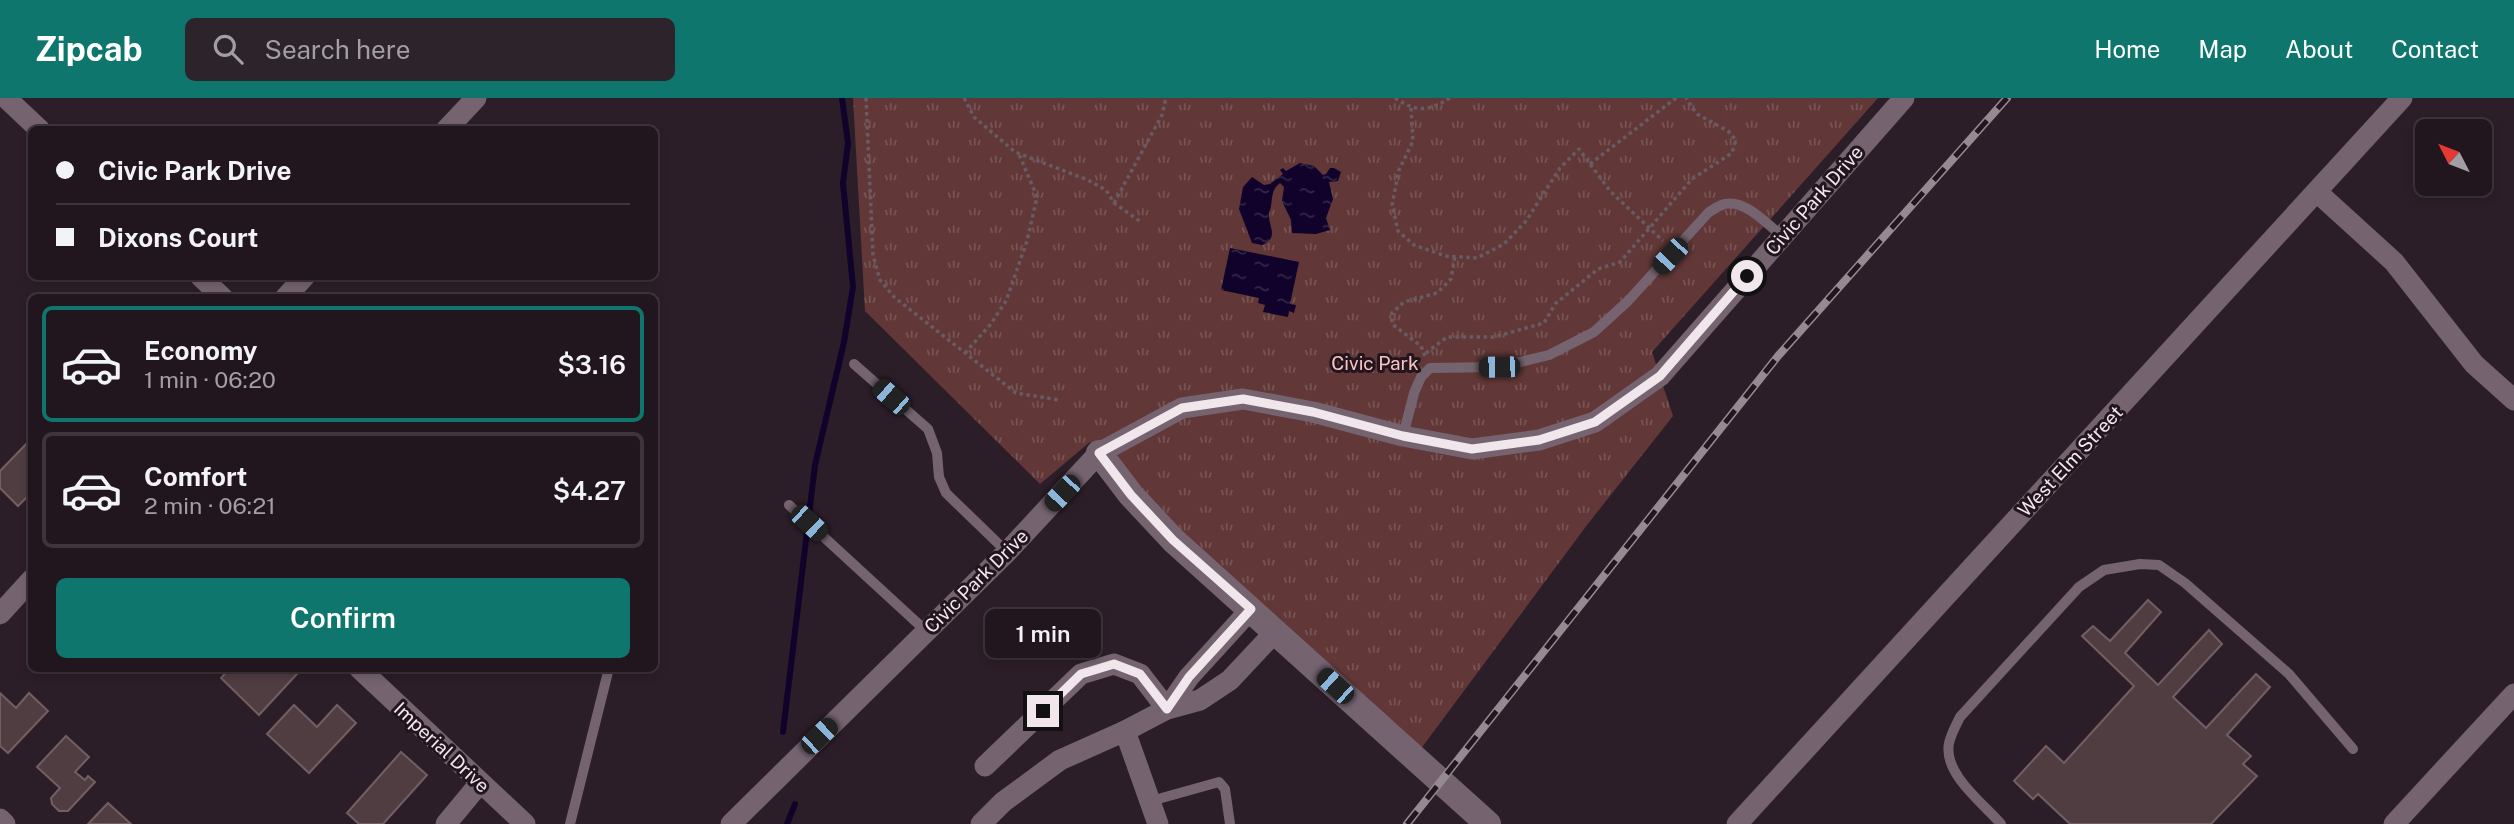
<!DOCTYPE html>
<html lang="en">
<head>
<meta charset="utf-8">
<style>
	body { margin:0; font-family:"Public Sans",sans-serif; background:#2d232b; color:#f1f3f6; height:100vh; display:flex; flex-direction:column; font-size:26px; white-space:nowrap }
	* { box-sizing:border-box; margin:0 }
	p { font-size:23px; color:#a29fa4 }
	.icon { flex:none; width:38px; height:38px; fill:none; stroke:currentColor; stroke-width:2; stroke-linecap:round; stroke-linejoin:round }
	.map { position:relative; flex:1; overflow:hidden }
	.side { position:absolute; left:28px; top:196px; width:630px; height:378px; display:flex; flex-direction:column; background:#21161e; border-radius:10px; box-shadow:0 4px 10px #0003,0 0 0 2px #3e353c }
	.side>* { flex:none }
	.hud { position:absolute; left:28px; top:28px; width:630px; height:154px; border-radius:10px; box-shadow:0 4px 10px #0003,0 0 0 2px #3e353c; display:grid; align-content:center; height:154px; padding:0 28px; background:#21161e }
	.needle { width:46px; rotate:312deg }
	.tools { position:absolute; left:2415px; top:21px; display:grid; gap:14px }
	.tools a { display:grid; place-items:center; width:77px; height:77px; border-radius:10px; background:#21161e; box-shadow:0 4px 10px #0003,0 0 0 2px #3e353c; font-size:35px }
	.end { position:absolute; width:32px; height:32px; margin:-16px; border:9px solid #f0e6ec; background:#111; box-shadow:0 0 0 4px #111 }
	.from { border-radius:50% }
	.bubble { position:absolute; height:49px; border-radius:10px; background:#21161e; box-shadow:0 4px 10px #0003,0 0 0 2px #3e353c; font-size:23px; font-weight:600; line-height:49px; text-align:center }
	.car { position:absolute; width:21px; height:42px; margin:-21px -10px; border-radius:9px; box-shadow:0 0 5px 2px #0007; background:linear-gradient(#222 24%,#8ab4d8 0 40%,#222 0 76%,#8ab4d8 0 86%,#222 0) }
	.hud b { display:flex; align-items:center; gap:24px; height:66px; font-size:26px }
	.hud b+b { border-top:2px solid #3e353c }
	.hud i { width:18px; height:18px; background:#f1f3f6 }
	ul { padding:12px 0 0; list-style:none }
	li { display:flex; align-items:center; gap:21px; height:116px; margin:0 14px 10px; padding:0 14px; border:4px solid #3e353c; border-radius:10px }
	li div { flex:1 }
	li b { display:block; font-size:26px }
	li em { font-style:normal; font-weight:600 }
	li.selected { border-color:#0f766e }
	li>.icon { width:63px; height:63px; stroke-width:1.5 }
	.action { display:flex; gap:14px; margin-top:auto; padding:14px 28px }
	.action a { flex:1; height:80px; border-radius:10px; background:#0f766e; color:#fff; font-size:28px; font-weight:600; line-height:80px; text-align:center }
	header { display:flex; align-items:center; gap:42px; box-sizing:border-box; height:98px; padding:0 35px; background:#0f766e; color:#fff }
	header strong { font-size:33px }
	nav { display:flex; gap:38px; margin-inline-start:auto; font-size:24px }
	.search { width:490px; height:63px; background:#2d232b; display:flex; align-items:center; gap:18px; box-sizing:border-box; padding:0 24px; border-radius:10px; color:#a29fa4; font-size:26px }
	.map>svg:first-child { display:block }
</style>
</head>
<body>
<header>
<strong>Zipcab</strong>
<div class="search"><svg class="icon" aria-label="search" viewBox="0 0 24 24"><circle cx="10" cy="10" r="6"/><path d="M15 15l6 6"/></svg>Search here</div>
<nav><a>Home</a><a>Map</a><a>About</a><a>Contact</a></nav>
</header>
<div class="map">
<svg width="2514" height="726" viewBox="0 0 2514 726">
	<defs>
		<pattern id="park-tufts" width="24" height="20" patternUnits="userSpaceOnUse" patternTransform="scale(1.75)"><rect width="24" height="20" fill="#613837"/><path d="M3 7l-1-3M5 7V3M7 7l1-3M15 17l-1-3M17 17v-4M19 17l1-3" fill="none" stroke="#785554"/></pattern>
		<pattern id="water-ripples" width="26" height="14" patternUnits="userSpaceOnUse" patternTransform="scale(1.75)"><rect width="26" height="14" fill="#10022a"/><path d="M2 4q2-2 4 0t4 0M15 11q2-2 4 0t4 0" fill="none" stroke="#332749"/></pattern>
	</defs>
	<rect width="100%" height="100%" fill="#2c1e28"/>
	<polygon fill="url(#park-tufts)" points="853,0 1878,0 1652,254 1673,318 1587,427 1414,660 1131,397 1090,344 1040,386 865,213"/>
	<g fill="url(#water-ripples)">
		<path d="M1300,65L1314,68L1323,77L1326,76L1330,70H1334L1341,74L1338,83L1329,84L1333,101L1326,120L1330,132L1316,136L1292,135L1291,122L1282,103L1284,89L1280,85C1269,93 1274,104 1269,115C1268,129 1280,139 1262,147L1252,145L1239,111L1243,89L1252,79L1264,87L1270,86L1283,76L1280,72L1283,70L1286,73Z"/>
		<polygon points="1230,150 1299,164 1290,206 1296,207 1294,215 1289,213 1288,219 1263,214 1265,207 1258,205 1259,200 1221,192"/>
	</g>
	<g fill="none" stroke-linecap="round" stroke-linejoin="round">
		<g stroke="#10022a" stroke-width="6">
			<polyline points="783,634 815,367 844,244 853,189 843,85 848,45 842,0"/>
			<polyline points="787,726 795,706"/>
		</g>
	</g>
	<g fill="#503d42" stroke="#735e64" stroke-width="2">
		<polygon points="31,341 32,394 18,408 0,390 0,373"/>
		<polygon points="2148,502 2161,514 2125,555 2158,587 2209,532 2222,546 2173,599 2206,630 2256,576 2270,589 2227,637 2251,658 2243,666 2257,678 2211,726 2070,726 2038,696 2033,701 2014,683 2046,648 2064,665 2134,588 2082,538 2093,528 2110,543"/>
		<polygon points="230,570 270,570 274,574 277,570 292,570 297,576 259,617 221,580"/>
		<polygon points="0,595 16,610 29,595 48,613 8,655 0,648"/>
		<polygon points="294,607 317,629 337,607 356,625 309,675 267,636"/>
		<polygon points="66,638 89,659 75,674 85,682 88,678 95,684 68,713 59,713 52,706 51,700 60,690 37,669"/>
		<polygon points="401,654 427,677 383,726 359,726 347,715"/>
		<polygon points="108,705 131,726 88,726"/>
	</g>
	<g fill="none" stroke-linecap="round" stroke-linejoin="round">
		<g stroke="#685b64" stroke-width="3.5" stroke-dasharray="3.5 3.5" stroke-linecap="butt">
			<polyline points="866,0 873,157 880,182 894,199 1016,295 1059,302"/>
			<polyline points="964,0 974,19 1015,54 1088,82 1106,92 1114,105 1141,124"/>
			<path d="M1395,0C1416,14 1428,14 1450,0"/>
			<polyline points="1411,10 1413,43 1399,72 1392,107 1398,133 1414,147 1446,158 1477,160 1504,146 1526,123 1560,70 1579,51 1610,93 1663,143"/>
			<polyline points="1590,66 1676,0"/>
			<polyline points="1114,105 1162,17 1166,0"/>
			<polyline points="965,255 990,227 1006,203 1027,143 1037,99 1019,56"/>
			<polyline points="1426,255 1447,239 1494,239 1544,225 1555,206 1598,171 1620,164 1692,81 1732,55 1736,42 1728,33 1697,16 1686,0"/>
			<polyline points="1425,258 1421,248 1392,226 1392,215 1404,204 1437,195 1451,181 1455,158"/>
		</g>
		<g stroke="#756470" stroke-width="10">
			<polyline points="854,266 928,331 937,355 939,379 946,395 1007,454"/>
			<path d="M1403,338L1414,295L1421,279L1430,270L1499,269L1549,257L1594,234L1628,203L1709,114C1714,111 1720,107 1725,106C1745,101 1768,127 1782,138"/>
			<polyline points="789,407 926,533"/>
			<polyline points="1151,703 1219,684 1225,691 1230,726"/>
			<polyline points="570,726 609,570"/>
			<path d="M2001,726C1983,705 1943,676 1949,645C1951,636 1956,627 1960,619L2079,489L2104,472L2140,466L2159,467L2185,485L2289,576L2353,651"/>
		</g>
		<g stroke="#756470" stroke-width="21">
			<polyline points="6,0 40,32"/>
			<polyline points="446,32 476,0"/>
			<polyline points="2317,94 2394,164 2474,266 2514,302"/>
			<polyline points="200,178 223,200"/>
			<polyline points="285,200 305,178"/>
			<polyline points="0,516 32,481"/>
			<polyline points="359,570 525,726"/>
			<polyline points="1167,611 1189,579 1251,511"/>
			<polyline points="1125,633 1158,726"/>
			<polyline points="985,668 1081,576 1114,566 1140,576 1167,611"/>
			<polyline points="0,721 5,726"/>
			<polyline points="446,726 480,685"/>
			<polyline points="731,726 1007,454 1099,355 1182,310 1243,301 1313,314 1403,338 1472,351 1539,342 1595,324 1660,278 1904,0"/>
			<polyline points="981,726 1003,704 1060,662 1125,633 1167,611 1200,602 1230,582 1275,534"/>
			<polyline points="1737,726 2402,0"/>
			<polyline points="2394,726 2514,596"/>
		</g>
		<polyline stroke="#756470" stroke-width="26" points="1099,355 1131,397 1173,442 1488,726"/>
		<g stroke="#968a92" stroke-width="8">
			<polyline id="rail" points="1407,726 1778,258 2007,0"/>
		</g>
		<use href="#rail" stroke="#22151e" stroke-width="5" stroke-dasharray="16" stroke-linecap="butt"/>
	</g>
	<g fill="none" stroke-linecap="round" stroke-linejoin="round">
		<polyline stroke="#f0e6ec" stroke-width="9" points="1043,613 1081,576 1114,566 1140,576 1167,611 1189,579 1251,511 1173,442 1131,397 1099,355 1182,310 1243,301 1313,314 1403,338 1472,351 1539,342 1595,324 1660,278 1747,178"/>
	</g>
	<g text-anchor="middle" stroke-width="6" stroke-linejoin="round" paint-order="stroke">
		<g font-size="19" fill="#f0e6ec" stroke="#22151e">
			<text transform="translate(1814 102) rotate(-49)" y="7">Civic Park Drive</text>
			<text transform="translate(2070 363) rotate(-47)" y="7">West Elm Street</text>
			<text transform="translate(976 483) rotate(-45)" y="7">Civic Park Drive</text>
			<text transform="translate(442 649) rotate(43)" y="7">Imperial Drive</text>
		</g>
		<g font-size="19" fill="#fcc4c1" stroke="#22151e">
			<text x="1375" y="272">Civic Park</text>
		</g>
	</g>
</svg>
<div class="tools">
<a><svg class="needle" viewBox="-14 -14 28 28"><path d="M0-13l5 13h-10z" fill="#e53935"/><path d="M0 13l5-13h-10z" fill="#a29fa4"/></svg></a>
</div>
<i class="end from" style="left:1747px;top:178px"></i>
<i class="end" style="left:1043px;top:613px"></i>
<div class="bubble" style="left:985px;top:511px;width:116px">1 min</div>
<i class="car" style="left:1670px;top:158px;rotate:223deg"></i>
<i class="car" style="left:1499px;top:269px;rotate:269deg"></i>
<i class="car" style="left:891px;top:299px;rotate:311deg"></i>
<i class="car" style="left:1062px;top:395px;rotate:223deg"></i>
<i class="car" style="left:809px;top:425px;rotate:133deg"></i>
<i class="car" style="left:1335px;top:588px;rotate:312deg"></i>
<i class="car" style="left:819px;top:638px;rotate:46deg"></i>
<div class="hud">
<b><i class="from"></i>Civic Park Drive</b>
<b><i></i>Dixons Court</b>
</div>
<section class="side">
<ul>
<li class="selected"><svg class="icon" aria-label="car" viewBox="0 0 24 24"><path d="M5 17H2v-5l4-1 3-4h7l3 4 3 1v5h-3M9 17h6M6 11h13"/><circle cx="7" cy="17" r="2"/><circle cx="17" cy="17" r="2"/></svg><div><b>Economy</b><p>1 min · 06:20</p></div><em>$3.16</em></li>
<li><svg class="icon" aria-label="car" viewBox="0 0 24 24"><path d="M5 17H2v-5l4-1 3-4h7l3 4 3 1v5h-3M9 17h6M6 11h13"/><circle cx="7" cy="17" r="2"/><circle cx="17" cy="17" r="2"/></svg><div><b>Comfort</b><p>2 min · 06:21</p></div><em>$4.27</em></li>
</ul>
<div class="action"><a>Confirm</a></div>
</section>
</div>
</body>
</html>
